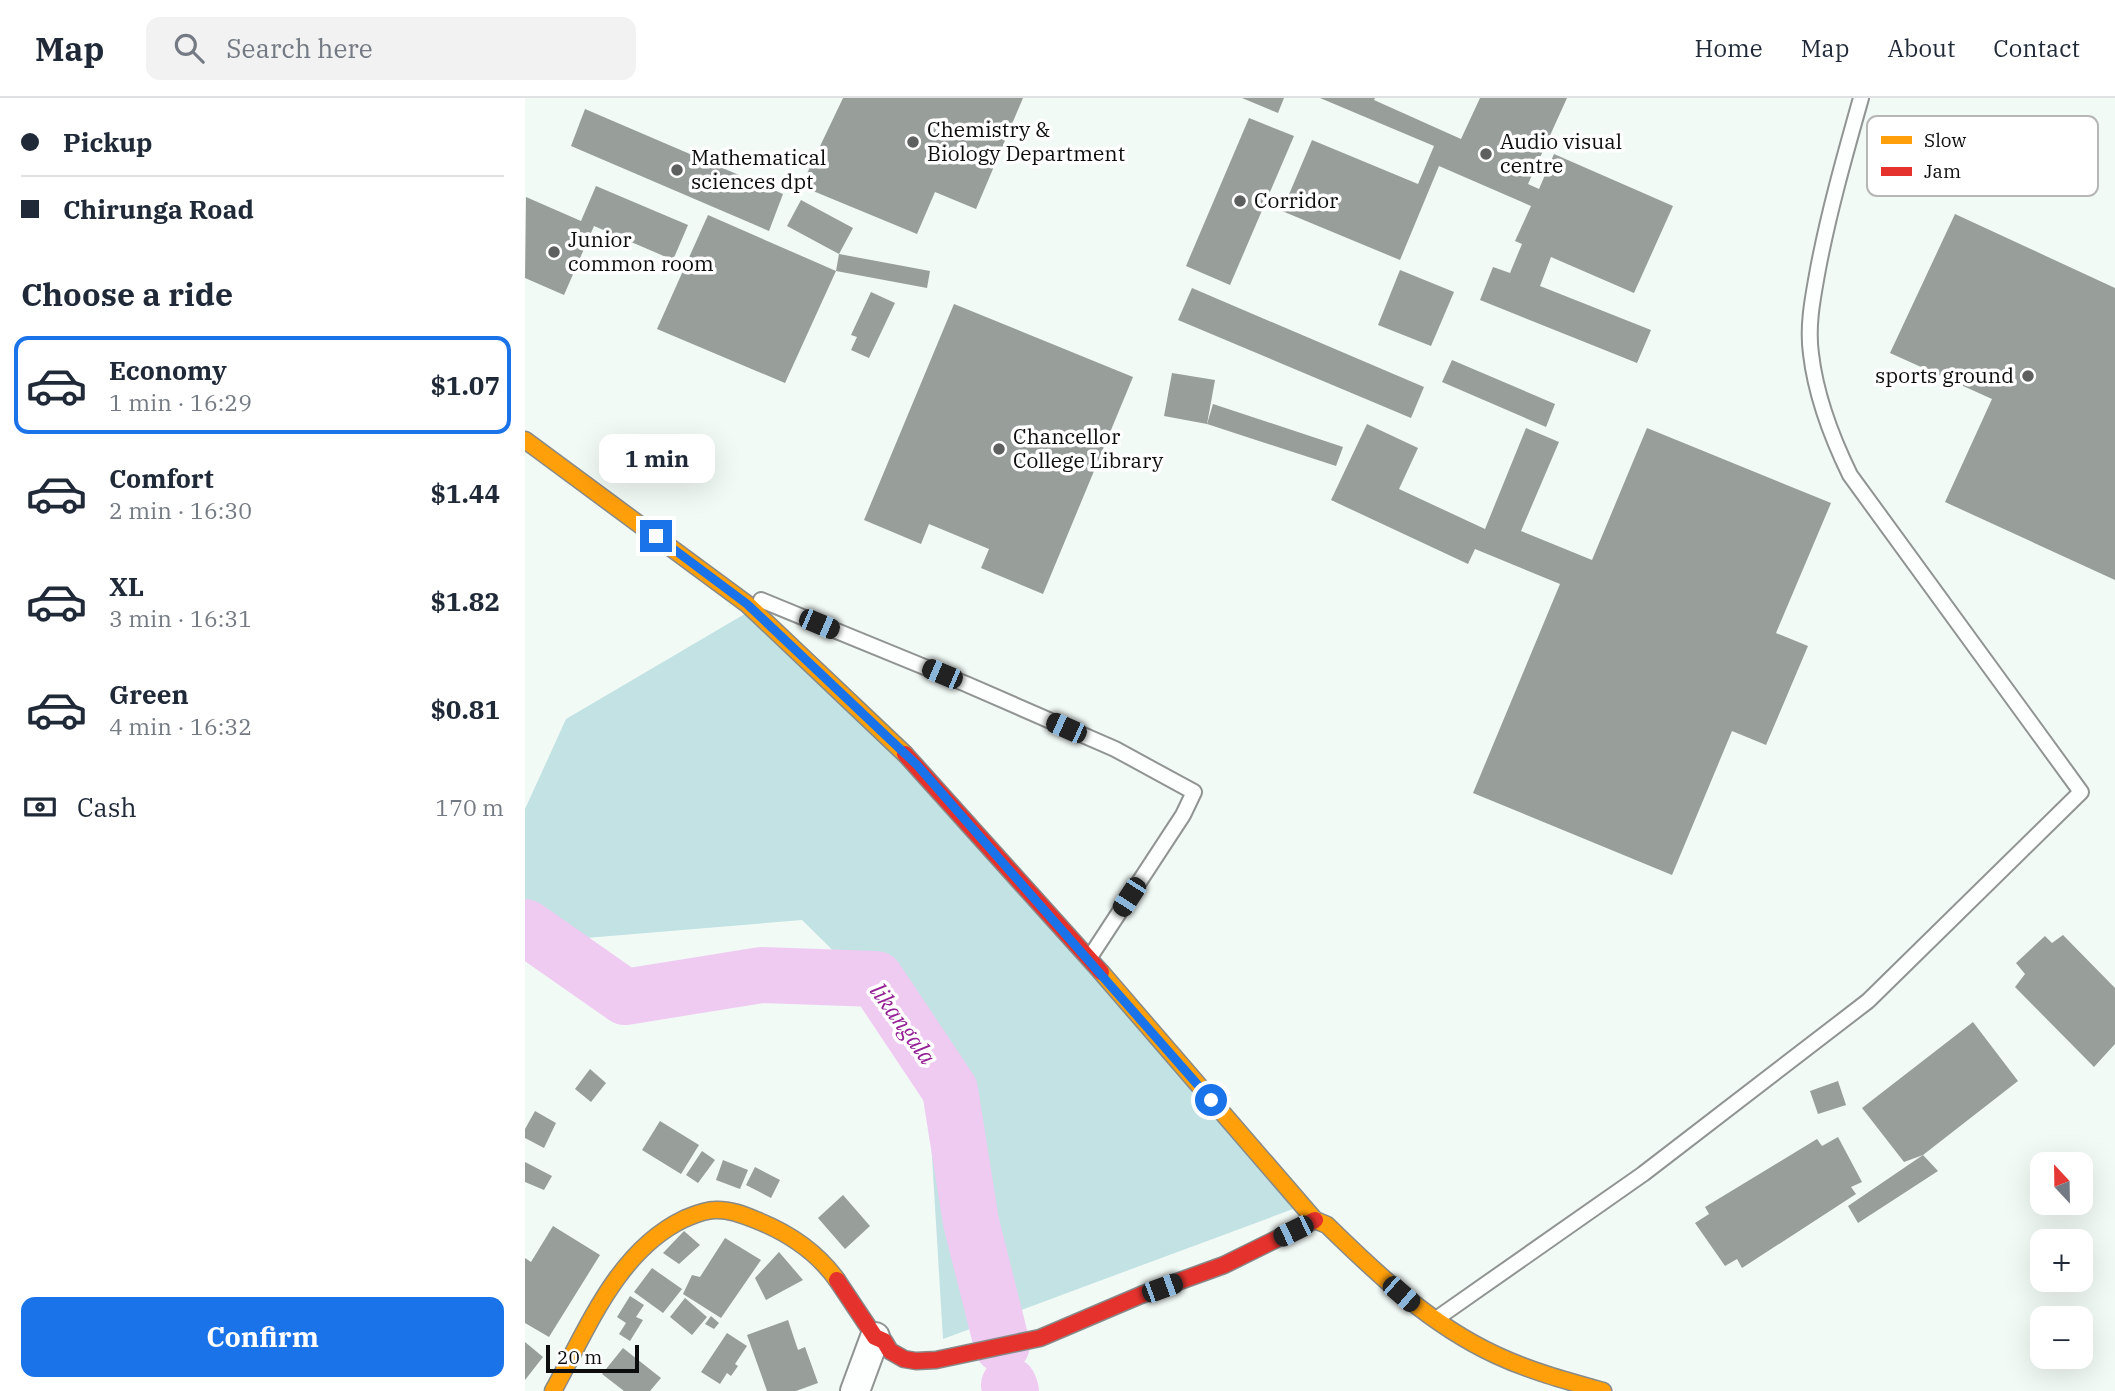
<!DOCTYPE html>
<html lang="en">
<head>
<meta charset="utf-8">
<style>
	body { margin:0; font-family:"IBM Plex Serif",serif; background:#f2f2f3; color:#1f2937; height:100vh; display:flex; flex-direction:column; font-size:26px; white-space:nowrap }
	* { box-sizing:border-box; margin:0 }
	p { font-size:23px; color:#747a83 }
	.icon { flex:none; width:38px; height:38px; fill:none; stroke:currentColor; stroke-width:2; stroke-linecap:round; stroke-linejoin:round }
	.map { position:relative; flex:1; overflow:hidden }
	.sheet { display:flex; flex-direction:column; background:#fff; width:525px }
	.sheet>* { flex:none }
	.hud { display:grid; align-content:center; height:154px; padding:0 21px; background:#fff }
	.needle { width:46px; rotate:338deg }
	.buttons { position:absolute; left:1505px; top:1054px; display:grid; gap:14px }
	.buttons a { display:grid; place-items:center; width:63px; height:63px; border-radius:14px; background:#fff; box-shadow:0 7px 28px #0002; font-size:35px }
	.scale { position:absolute; left:21px; bottom:18px; width:93px; box-sizing:border-box; padding-left:7px; border:4px solid #0d0d0d; border-top:0; font-size:19px; line-height:24px; white-space:nowrap; color:#0d0d0d; -webkit-text-stroke:5px #fff; paint-order:stroke }
	.end { position:absolute; width:32px; height:32px; margin:-16px; border:9px solid #1a73e8; background:#fff; box-shadow:0 0 0 4px #fff }
	.from { border-radius:50% }
	.bubble { position:absolute; height:49px; border-radius:14px; background:#fff; box-shadow:0 7px 28px #0002; font-size:23px; font-weight:800; line-height:49px; text-align:center }
	.car { position:absolute; width:21px; height:42px; margin:-21px -10px; border-radius:9px; box-shadow:0 0 5px 2px #0007; background:linear-gradient(#222 24%,#8ab4d8 0 40%,#222 0 76%,#8ab4d8 0 86%,#222 0) }
	.hud b { display:flex; align-items:center; gap:24px; height:66px; font-size:26px }
	.hud b+b { border-top:2px solid #e0e1e3 }
	.hud i { width:18px; height:18px; background:#1f2937 }
	ul { padding:0; list-style:none }
	li { display:flex; align-items:center; gap:21px; height:98px; margin:0 14px 10px; padding:0 7px; border:4px solid transparent; border-radius:14px }
	li div { flex:1 }
	li b { display:block; font-size:26px }
	li em { font-style:normal; font-weight:800 }
	li.selected { border-color:#1a73e8 }
	li>.icon { width:63px; height:63px; stroke-width:1.5 }
	h2 { padding:0 21px; font-size:32px; line-height:84px }
	.pay { display:flex; align-items:center; gap:18px; height:77px; padding:0 21px; font-size:26px }
	.pay p { margin-inline-start:auto }
	.action { display:flex; gap:14px; margin-top:auto; padding:14px 21px }
	.action a { flex:1; height:80px; border-radius:14px; background:#1a73e8; color:#fff; font-size:28px; font-weight:800; line-height:80px; text-align:center }
	header { display:flex; align-items:center; gap:42px; box-sizing:border-box; height:98px; padding:0 35px; background:#fff; border-bottom:2px solid #e0e1e3 }
	header strong { font-size:33px }
	nav { display:flex; gap:38px; margin-inline-start:auto; font-size:24px }
	.search { width:490px; height:63px; background:#f2f2f3; display:flex; align-items:center; gap:18px; box-sizing:border-box; padding:0 24px; border-radius:14px; color:#747a83; font-size:26px }
	main { display:flex; flex:1; min-height:0 }
	.map>svg:first-child { display:block }
</style>
</head>
<body>
<header>
<strong>Map</strong>
<div class="search"><svg class="icon" aria-label="search" viewBox="0 0 24 24"><circle cx="10" cy="10" r="6"/><path d="M15 15l6 6"/></svg>Search here</div>
<nav><a>Home</a><a>Map</a><a>About</a><a>Contact</a></nav>
</header>
<main>
<section class="sheet">
<div class="hud">
<b><i class="from"></i>Pickup</b>
<b><i></i>Chirunga Road</b>
</div>
<h2>Choose a ride</h2>
<ul>
<li class="selected"><svg class="icon" aria-label="car" viewBox="0 0 24 24"><path d="M5 17H2v-5l4-1 3-4h7l3 4 3 1v5h-3M9 17h6M6 11h13"/><circle cx="7" cy="17" r="2"/><circle cx="17" cy="17" r="2"/></svg><div><b>Economy</b><p>1 min · 16:29</p></div><em>$1.07</em></li>
<li><svg class="icon" aria-label="car" viewBox="0 0 24 24"><path d="M5 17H2v-5l4-1 3-4h7l3 4 3 1v5h-3M9 17h6M6 11h13"/><circle cx="7" cy="17" r="2"/><circle cx="17" cy="17" r="2"/></svg><div><b>Comfort</b><p>2 min · 16:30</p></div><em>$1.44</em></li>
<li><svg class="icon" aria-label="car" viewBox="0 0 24 24"><path d="M5 17H2v-5l4-1 3-4h7l3 4 3 1v5h-3M9 17h6M6 11h13"/><circle cx="7" cy="17" r="2"/><circle cx="17" cy="17" r="2"/></svg><div><b>XL</b><p>3 min · 16:31</p></div><em>$1.82</em></li>
<li><svg class="icon" aria-label="car" viewBox="0 0 24 24"><path d="M5 17H2v-5l4-1 3-4h7l3 4 3 1v5h-3M9 17h6M6 11h13"/><circle cx="7" cy="17" r="2"/><circle cx="17" cy="17" r="2"/></svg><div><b>Green</b><p>4 min · 16:32</p></div><em>$0.81</em></li>
</ul>
<div class="pay"><svg class="icon" aria-label="cash" viewBox="0 0 24 24"><path d="M3 7h18v10H3z"/><circle cx="12" cy="12" r="2"/></svg>Cash<p>170 m</p></div>
<div class="action"><a>Confirm</a></div>
</section>
<div class="map">
<svg width="1590" height="1293" viewBox="0 0 1590 1293">
	<rect width="100%" height="100%" fill="#f2faf6"/>
	<polygon fill="#c2e2e4" points="235,507 779,1107 418,1241 400,943 277,822 61,840 0,807 0,711 41,621"/>
	<g fill="none" stroke-linecap="round" stroke-linejoin="round">
		<g stroke="#efcbf2" stroke-width="56">
			<polyline points="0,829 100,899 237,877 351,881 425,992 446,1124 477,1247"/>
			<polyline points="484,1287 486,1293"/>
		</g>
	</g>
	<g fill="#989e9a">
		<polygon points="318,0 498,0 451,111 410,94 392,136 276,88"/>
		<polygon points="717,0 759,0 753,15"/>
		<polygon points="795,0 850,0 849,2 936,41 955,0 1042,0 1003,86 1014,91 1029,56 1148,108 1109,195 1026,159 1015,188 1126,232 1112,265 955,202 968,169 985,175 997,146 990,143 1006,108 914,68 875,162 757,113 787,42 893,86 909,48"/>
		<polygon points="60,11 258,96 244,133 46,48"/>
		<polygon points="724,20 769,38 705,187 661,168"/>
		<polygon points="71,88 163,127 148,162 69,128 39,197 0,180 1,99 56,123"/>
		<polygon points="276,102 328,130 314,156 262,128"/>
		<polygon points="1430,116 1590,190 1590,482 1420,404 1467,301 1365,255"/>
		<polygon points="183,117 311,173 260,285 132,231"/>
		<polygon points="314,156 405,173 402,190 311,173"/>
		<polygon points="875,172 929,194 906,248 853,227"/>
		<polygon points="667,190 899,289 886,320 653,222"/>
		<polygon points="346,194 370,205 344,260 326,252 332,239 326,237"/>
		<polygon points="429,206 608,279 518,496 456,470 464,451 404,426 396,446 339,422"/>
		<polygon points="927,262 1030,306 1021,329 917,284"/>
		<polygon points="647,275 690,282 682,326 639,318"/>
		<polygon points="688,306 818,349 811,368 682,326"/>
		<polygon points="842,326 893,350 874,391 960,431 1001,330 1034,344 996,433 1067,462 1122,330 1306,405 1251,535 1283,548 1241,647 1207,633 1147,777 948,695 1035,486 950,451 943,466 806,402"/>
		<polygon points="1538,837 1590,890 1590,946 1569,969 1490,889 1500,876 1491,865 1520,838 1527,845"/>
		<polygon points="1448,924 1493,983 1398,1057 1413,1073 1333,1125 1323,1108 1398,1057 1379,1064 1337,1010"/>
		<polygon points="65,971 81,985 66,1004 50,991"/>
		<polygon points="1313,983 1321,1007 1293,1016 1285,993"/>
		<polygon points="10,1013 31,1025 19,1050 0,1040 0,1031"/>
		<polygon points="135,1023 174,1047 156,1076 117,1052"/>
		<polygon points="1313,1039 1337,1084 1326,1089 1331,1096 1217,1170 1212,1161 1200,1168 1170,1125 1184,1116 1180,1109 1292,1041 1297,1048"/>
		<polygon points="177,1053 190,1062 173,1085 161,1077"/>
		<polygon points="198,1062 223,1072 215,1091 191,1082"/>
		<polygon points="0,1064 27,1078 19,1092 0,1084"/>
		<polygon points="230,1069 255,1082 246,1100 221,1087"/>
		<polygon points="318,1097 345,1128 320,1151 293,1120"/>
		<polygon points="28,1128 75,1157 24,1239 0,1225 0,1160 6,1164"/>
		<polygon points="159,1133 175,1147 154,1166 138,1155"/>
		<polygon points="200,1140 236,1162 196,1220 158,1196 167,1177 175,1179"/>
		<polygon points="254,1154 278,1182 241,1202 230,1180"/>
		<polygon points="127,1170 157,1191 138,1215 109,1194"/>
		<polygon points="105,1198 119,1207 111,1219 118,1222 105,1243 94,1236 101,1225 92,1219"/>
		<polygon points="160,1200 182,1219 167,1237 145,1219"/>
		<polygon points="186,1218 194,1225 189,1231 180,1226"/>
		<polygon points="263,1222 273,1252 280,1249 293,1285 271,1293 242,1293 222,1237"/>
		<polygon points="202,1235 222,1248 210,1266 213,1268 206,1278 202,1275 195,1286 176,1274"/>
		<polygon points="0,1244 18,1259 0,1282"/>
		<polygon points="98,1250 136,1280 125,1293 99,1293 77,1276"/>
	</g>
	<g fill="none" stroke-linecap="round" stroke-linejoin="round">
		<g stroke="#909492" stroke-width="18">
			<g id="lane">
				<polyline points="236,502 441,586 590,651 669,694 658,717 565,859"/>
				<path d="M911,1221L1118,1076L1343,903L1556,694L1325,377C1306,338 1291,299 1286,256C1282,227 1288,199 1293,171C1304,113 1320,57 1336,0"/>
			</g>
		</g>
		<g stroke="#909492" stroke-width="32">
			<polyline id="street" points="330,1293 350,1239"/>
		</g>
		<g stroke="#878a89" stroke-width="19">
			<g id="slow">
				<polyline points="0,342 222,506 380,656"/>
				<path d="M576,874L790,1122L802,1127C853,1177 906,1227 971,1257C1005,1273 1042,1283 1078,1293"/>
				<path d="M28,1293C62,1232 92,1153 159,1121C169,1117 179,1112 190,1112C204,1111 219,1117 231,1122C264,1135 292,1154 312,1182"/>
			</g>
		</g>
		<g stroke="#878a89" stroke-width="19">
			<g id="jam">
				<polyline points="380,656 576,874"/>
				<polyline points="312,1182 350,1239 359,1243 365,1253 379,1261 391,1263 411,1262 515,1240 616,1197 699,1167 790,1122"/>
			</g>
		</g>
		<use href="#lane" stroke="#fdfefe" stroke-width="14"/>
		<use href="#street" stroke="#fdfefe" stroke-width="28"/>
		<use href="#slow" stroke="#ff9f0a" stroke-width="16"/>
		<use href="#jam" stroke="#e5322d" stroke-width="16"/>
	</g>
	<g fill="none" stroke-linecap="round" stroke-linejoin="round">
		<polyline stroke="#1a73e8" stroke-width="9" points="131,438 222,506 392,667 686,1002"/>
	</g>
	<g fill="#5d605f" stroke="#fff" stroke-width="2.5">
		<circle cx="388" cy="44" r="7"/>
		<circle cx="961" cy="56" r="7"/>
		<circle cx="152" cy="72" r="7"/>
		<circle cx="715" cy="103" r="7"/>
		<circle cx="29" cy="154" r="7"/>
		<circle cx="1503" cy="278" r="7"/>
		<circle cx="474" cy="351" r="7"/>
	</g>
	<g text-anchor="middle" stroke-width="7" stroke-linejoin="round" paint-order="stroke">
		<g font-size="21" fill="#0d0d0d" stroke="#fff" text-anchor="start">
			<text x="402" y="39">Chemistry &amp;<tspan x="402" dy="24">Biology Department</tspan></text>
			<text x="975" y="51">Audio visual<tspan x="975" dy="24">centre</tspan></text>
			<text x="166" y="67">Mathematical<tspan x="166" dy="24">sciences dpt</tspan></text>
			<text x="729" y="110">Corridor</text>
			<text x="43" y="149">Junior<tspan x="43" dy="24">common room</tspan></text>
			<text x="1489" y="285" text-anchor="end">sports ground</text>
			<text x="488" y="346">Chancellor<tspan x="488" dy="24">College Library</tspan></text>
		</g>
		<g font-size="23" font-style="italic" fill="#962095" stroke="#fff">
			<text transform="translate(378 926) rotate(54)" y="8">likangala</text>
		</g>
	</g>
	<rect x="1342" y="18" width="231" height="80" rx="10" fill="#fff" stroke="#b6b6b6" stroke-width="2"/>
	<rect x="1356" y="38" width="31" height="8" fill="#ff9f0a"/>
	<rect x="1356" y="69" width="31" height="9" fill="#e5322d"/>
	<g font-size="19" fill="#0d0d0d">
		<text x="1399" y="49">Slow</text>
		<text x="1399" y="80">Jam</text>
	</g>
</svg>
<div class="buttons">
<a><svg class="needle" viewBox="-14 -14 28 28"><path d="M0-13l5 13h-10z" fill="#e53935"/><path d="M0 13l5-13h-10z" fill="#747a83"/></svg></a>
<a>+</a>
<a>−</a>
</div>
<div class="scale">20 m</div>
<i class="end from" style="left:686px;top:1002px"></i>
<i class="end" style="left:131px;top:438px"></i>
<div class="bubble" style="left:74px;top:336px;width:116px">1 min</div>
<i class="car" style="left:294px;top:526px;rotate:113deg"></i>
<i class="car" style="left:417px;top:576px;rotate:293deg"></i>
<i class="car" style="left:541px;top:630px;rotate:294deg"></i>
<i class="car" style="left:604px;top:799px;rotate:213deg"></i>
<i class="car" style="left:768px;top:1133px;rotate:244deg"></i>
<i class="car" style="left:637px;top:1190px;rotate:70deg"></i>
<i class="car" style="left:876px;top:1196px;rotate:131deg"></i>
</div>
</main>
</body>
</html>
